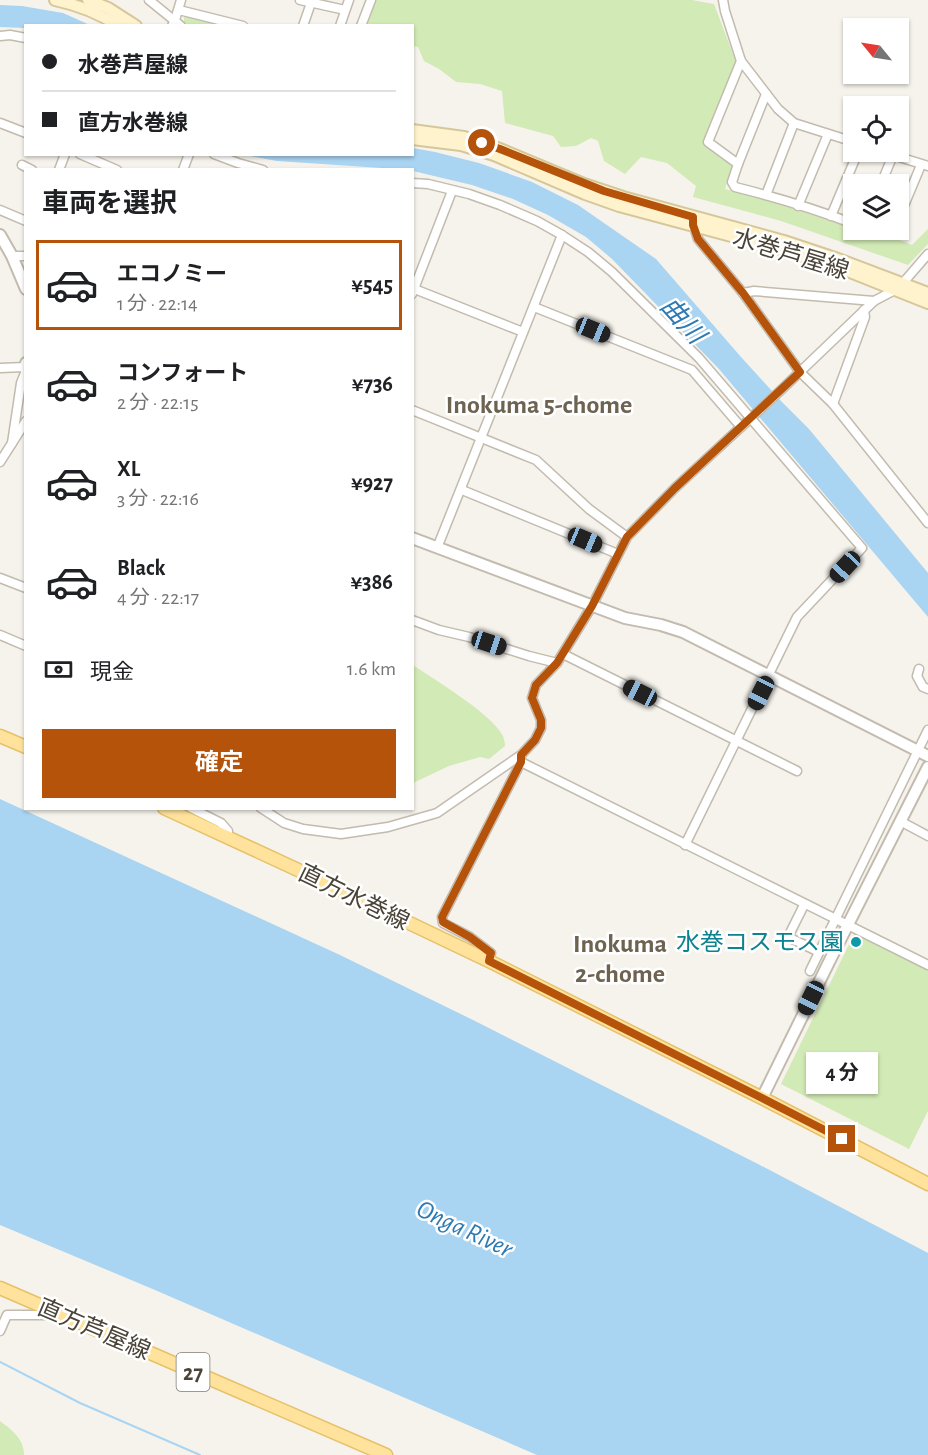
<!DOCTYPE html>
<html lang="ja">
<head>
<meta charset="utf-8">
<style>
	body { margin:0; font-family:"Alegreya Sans","Noto Sans JP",sans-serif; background:#f6f6f6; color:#202124; height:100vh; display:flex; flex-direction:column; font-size:22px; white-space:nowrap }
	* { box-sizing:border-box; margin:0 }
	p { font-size:20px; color:#757577 }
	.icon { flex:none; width:33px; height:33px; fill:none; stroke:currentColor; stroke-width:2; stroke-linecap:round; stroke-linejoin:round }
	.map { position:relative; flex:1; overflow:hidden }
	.drawer { position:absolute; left:24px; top:168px; width:390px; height:642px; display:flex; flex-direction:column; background:#fff; border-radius:0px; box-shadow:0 2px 4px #0004 }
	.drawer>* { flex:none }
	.hud { position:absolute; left:24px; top:24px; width:390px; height:132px; border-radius:0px; box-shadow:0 2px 4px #0004; display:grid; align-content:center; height:132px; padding:0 18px; background:#fff }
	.needle { width:39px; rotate:300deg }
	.fabs { position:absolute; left:843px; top:18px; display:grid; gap:12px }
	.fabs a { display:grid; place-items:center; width:66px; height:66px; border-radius:0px; background:#fff; box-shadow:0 2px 4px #0004; font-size:30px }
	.end { position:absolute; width:27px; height:27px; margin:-14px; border:8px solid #b45309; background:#fff; box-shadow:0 0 0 3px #fff }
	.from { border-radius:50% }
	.bubble { position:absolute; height:42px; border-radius:0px; background:#fff; box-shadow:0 2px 4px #0004; font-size:20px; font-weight:700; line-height:42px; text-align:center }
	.car { position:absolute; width:18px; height:36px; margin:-18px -9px; border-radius:8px; box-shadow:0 0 4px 2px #0007; background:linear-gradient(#222 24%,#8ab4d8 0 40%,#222 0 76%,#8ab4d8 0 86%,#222 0) }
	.hud b { display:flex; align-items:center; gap:21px; height:57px; font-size:22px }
	.hud b+b { border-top:2px solid #e0e0e0 }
	.hud i { width:15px; height:15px; background:#202124 }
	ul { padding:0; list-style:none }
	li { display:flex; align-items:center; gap:18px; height:90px; margin:0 12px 9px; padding:0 6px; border:3px solid transparent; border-radius:0px }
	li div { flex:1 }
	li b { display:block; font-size:22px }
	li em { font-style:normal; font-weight:700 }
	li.active { border-color:#b45309 }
	li>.icon { width:54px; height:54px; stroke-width:1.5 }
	h2 { padding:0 18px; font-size:27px; line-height:72px }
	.pay { display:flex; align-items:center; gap:15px; height:66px; padding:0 18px; font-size:22px }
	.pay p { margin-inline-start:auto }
	.action { display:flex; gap:12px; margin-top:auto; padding:12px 18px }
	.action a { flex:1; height:69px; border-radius:0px; background:#b45309; color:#fff; font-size:24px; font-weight:700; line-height:69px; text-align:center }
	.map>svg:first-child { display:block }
</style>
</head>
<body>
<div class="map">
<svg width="928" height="1455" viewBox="0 0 928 1455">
	<rect width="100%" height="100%" fill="#f6f3ec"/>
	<g fill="#d2eab5">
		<polygon points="376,0 692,0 714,4 736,62 703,143 732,165 725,189 800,210 871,235 884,234 912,245 928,229 928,244 908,265 781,221 693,197 696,186 667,163 641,157 625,174 604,161 598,141 591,138 576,146 561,147 553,136 505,123 502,91 480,84 456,82 439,69 424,61 418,47 413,46 412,26 367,26"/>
		<polygon points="189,16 227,25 188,25 184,22 184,17"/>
		<path d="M413,665C435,680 492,714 503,736C504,739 505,743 505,746L489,759L480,757L449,766L413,783Z"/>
		<polygon points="855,932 928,969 928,1111 909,1149 781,1084"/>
		<path d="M0,1421C12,1430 24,1439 24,1455H0Z"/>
	</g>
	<g fill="#a9d4f2">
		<polygon points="0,5 22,6 63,13 90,25 26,26 25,28 0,27"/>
		<polygon points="413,148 435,152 479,163 532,182 578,205 656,259 741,357 781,401 809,429 928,573 928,617 719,369 612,259 586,237 548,215 513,199 472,185 413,171 412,170 277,161 245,155 412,154"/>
		<polygon points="0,799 340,955 475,1021 758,1164 928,1253 928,1455 537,1455 155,1290 0,1225"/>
	</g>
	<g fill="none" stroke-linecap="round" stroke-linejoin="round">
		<polyline stroke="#a9d4f2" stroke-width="2" points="0,1362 80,1403 200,1455"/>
		<g stroke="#c2bbae" stroke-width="11">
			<g id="minor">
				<polyline points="149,0 181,26"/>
				<polyline points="300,0 345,10"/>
				<polyline points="723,0 725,11 741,61 778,109 794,123 854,142"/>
				<polyline points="179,10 243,26"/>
				<polyline points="172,26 175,20 181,0"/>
				<polyline points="303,26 312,0"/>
				<polyline points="340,26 349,0"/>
				<polyline points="361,26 371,0"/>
				<polyline points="0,36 10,35 26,38"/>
				<path d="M741,61L708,142L738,164L732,182L735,187C775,197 815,209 854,224"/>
				<polyline points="0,123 26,133"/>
				<polyline points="883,152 928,166"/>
				<polyline points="80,154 117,170"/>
				<polyline points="214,154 238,163 263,170"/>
				<polyline points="738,164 766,94"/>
				<polyline points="22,165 32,170"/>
				<polyline points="59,170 65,154"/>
				<polyline points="183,170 189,154"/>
				<polyline points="412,183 428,184 469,194 500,205 537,221 562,235 588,252 612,272 699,358 862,548 797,617 685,845"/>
				<polyline points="881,184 893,155"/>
				<polyline points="766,195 794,123"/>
				<polyline points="798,206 828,134"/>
				<polyline points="0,210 26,221"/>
				<polyline points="831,216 858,152"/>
				<polyline points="898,220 921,165"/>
				<polyline points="693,223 698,239 743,293 800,372 833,404 928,523"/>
				<polyline points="869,230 881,230"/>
				<polyline points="884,230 893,232 895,230"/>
				<polyline points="12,256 26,256"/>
				<polyline points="412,288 523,332"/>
				<polyline points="743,293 754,291 874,301"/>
				<polyline points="412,294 452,191"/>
				<polyline points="534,307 692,370 741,427"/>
				<polyline points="0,368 25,367"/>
				<polyline points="833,404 865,317 864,310"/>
				<polyline points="412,410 536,460 589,509 627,537"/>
				<polyline points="12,443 21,383 25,373"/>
				<polyline points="0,462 26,421"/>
				<polyline points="462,490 618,554"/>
				<polyline points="437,548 562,235"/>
				<polyline points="0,578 26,588"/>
				<polyline points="412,620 439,630 469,637 529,656 557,663"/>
				<polyline points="0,635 26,646"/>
				<polyline points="563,654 797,771"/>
				<polyline points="919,669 917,676 923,687 928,689"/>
				<polyline points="521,762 928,965"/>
				<polyline points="191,808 221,823 228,831 228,837"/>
				<polyline points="261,808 284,823 303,829 341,834 388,827 437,813 521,755 535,740 541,728 541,720 532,698 536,685 557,663 592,606 627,537 675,488 780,391 874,301 895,290 902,284 928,254"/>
				<polyline points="900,821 928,836"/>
				<polyline points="804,905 788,937 819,952"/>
				<polyline points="489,961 491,953 470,937 443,923 442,917 521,762 521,758"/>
				<polyline points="810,971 928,730"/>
				<polyline points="0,1331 7,1315 55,1315"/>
			</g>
		</g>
		<g stroke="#c2bbae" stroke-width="14">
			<g id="tertiary">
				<polyline points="0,235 12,256 26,289"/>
				<polyline points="26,363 26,373"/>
				<polyline points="412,538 625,618 661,625 683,632 928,756"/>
				<polyline points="762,1098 831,958 928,767"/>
			</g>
		</g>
		<g stroke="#d6c79b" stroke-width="14">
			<g id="secondary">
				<path d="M55,0C78,5 99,13 119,26"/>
				<polyline points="88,0 108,8 136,26"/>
				<polyline points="412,130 464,137 500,149 584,184 623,197 784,241 838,259 928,293"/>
				<polyline points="412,139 461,145 494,155 585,194 619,206 780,249 835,266 928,303"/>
			</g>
		</g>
		<g stroke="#e6c16a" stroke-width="15">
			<g id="primary">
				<polyline points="0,736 26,747"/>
				<polyline points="164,808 296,869 489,961 762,1098 928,1184"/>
				<polyline points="0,1288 386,1455"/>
			</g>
		</g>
		<use href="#minor" stroke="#fff" stroke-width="8"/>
		<use href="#tertiary" stroke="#fff" stroke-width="10"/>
		<use href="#secondary" stroke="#fff3cd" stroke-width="10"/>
		<use href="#primary" stroke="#ffe39c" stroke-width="12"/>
	</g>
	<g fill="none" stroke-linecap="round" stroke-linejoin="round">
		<polyline stroke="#b45309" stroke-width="8" points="482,143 500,149 604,191 693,217 693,225 698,239 743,293 800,372 675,488 627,537 592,606 557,663 536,685 532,698 541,720 541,728 535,740 521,755 521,762 442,917 443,922 470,937 491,953 489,961 762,1098 842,1139"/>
	</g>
	<circle fill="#0f9aa8" stroke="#fff" stroke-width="2" cx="856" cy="942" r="6"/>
	<g text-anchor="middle" stroke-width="5" stroke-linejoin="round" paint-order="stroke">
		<rect fill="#fff" stroke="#817c74" stroke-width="1.5" x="176.5" y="1353" width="33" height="38" rx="4.5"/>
		<g font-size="22" font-weight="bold" fill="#4b4439">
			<text x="193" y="1380">27</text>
		</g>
		<g font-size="24" fill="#4b4439" stroke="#fff">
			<text transform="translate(791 254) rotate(17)" y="8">水巻芦屋線</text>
			<text transform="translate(354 897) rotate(26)" y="8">直方水巻線</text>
			<text transform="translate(94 1329) rotate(23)" y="8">直方芦屋線</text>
		</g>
		<g font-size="24" fill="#0d838f" stroke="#fff" text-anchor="end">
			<text x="844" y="950">水巻コスモス園</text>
		</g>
		<g font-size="26" font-style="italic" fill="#2e7ab2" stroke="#fff">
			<text transform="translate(683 320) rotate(48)" y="9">曲川</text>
			<text transform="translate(465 1228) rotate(25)" y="9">Onga River</text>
		</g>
		<g font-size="26" font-weight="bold" fill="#6e6250" stroke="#fff">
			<text x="539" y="413">Inokuma 5-chome</text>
			<text x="620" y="952">Inokuma<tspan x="620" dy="30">2-chome</tspan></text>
		</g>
	</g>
</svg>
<div class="fabs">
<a><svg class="needle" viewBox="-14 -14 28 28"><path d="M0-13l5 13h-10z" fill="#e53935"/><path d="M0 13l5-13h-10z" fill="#757577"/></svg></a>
<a><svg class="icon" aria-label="locate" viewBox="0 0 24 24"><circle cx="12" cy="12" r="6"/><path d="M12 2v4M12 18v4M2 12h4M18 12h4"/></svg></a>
<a><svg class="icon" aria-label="layers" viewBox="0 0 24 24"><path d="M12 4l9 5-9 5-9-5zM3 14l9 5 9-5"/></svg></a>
</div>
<i class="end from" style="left:482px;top:143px"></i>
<i class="end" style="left:842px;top:1139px"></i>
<div class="bubble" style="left:806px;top:1052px;width:72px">4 分</div>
<i class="car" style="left:593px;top:330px;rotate:112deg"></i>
<i class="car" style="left:585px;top:540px;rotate:113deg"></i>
<i class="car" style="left:845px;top:567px;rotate:223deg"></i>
<i class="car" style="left:489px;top:643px;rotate:108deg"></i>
<i class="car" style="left:640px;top:693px;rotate:297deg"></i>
<i class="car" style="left:761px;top:693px;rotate:207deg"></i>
<i class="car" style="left:811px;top:998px;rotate:206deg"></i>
<div class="hud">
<b><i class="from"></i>水巻芦屋線</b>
<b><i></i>直方水巻線</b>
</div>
<section class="drawer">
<h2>車両を選択</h2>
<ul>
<li class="active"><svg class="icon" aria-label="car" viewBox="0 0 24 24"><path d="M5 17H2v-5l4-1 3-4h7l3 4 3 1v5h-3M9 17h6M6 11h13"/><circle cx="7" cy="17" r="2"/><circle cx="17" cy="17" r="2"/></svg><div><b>エコノミー</b><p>1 分 · 22:14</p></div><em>¥545</em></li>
<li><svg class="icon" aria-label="car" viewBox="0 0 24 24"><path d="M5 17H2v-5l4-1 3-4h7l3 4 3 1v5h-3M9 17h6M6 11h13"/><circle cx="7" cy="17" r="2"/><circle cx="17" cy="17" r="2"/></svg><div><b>コンフォート</b><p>2 分 · 22:15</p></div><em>¥736</em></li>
<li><svg class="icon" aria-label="car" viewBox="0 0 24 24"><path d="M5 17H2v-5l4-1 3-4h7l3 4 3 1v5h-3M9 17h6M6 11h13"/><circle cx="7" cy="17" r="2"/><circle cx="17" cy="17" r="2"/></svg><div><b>XL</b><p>3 分 · 22:16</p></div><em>¥927</em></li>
<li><svg class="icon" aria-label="car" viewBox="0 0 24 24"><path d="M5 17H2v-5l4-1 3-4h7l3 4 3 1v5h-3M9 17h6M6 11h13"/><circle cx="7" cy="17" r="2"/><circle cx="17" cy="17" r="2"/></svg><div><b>Black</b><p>4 分 · 22:17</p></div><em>¥386</em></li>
</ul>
<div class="pay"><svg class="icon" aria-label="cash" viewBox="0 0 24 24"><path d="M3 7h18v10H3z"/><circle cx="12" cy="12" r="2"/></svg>現金<p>1.6 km</p></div>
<div class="action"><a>確定</a></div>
</section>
</div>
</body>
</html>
